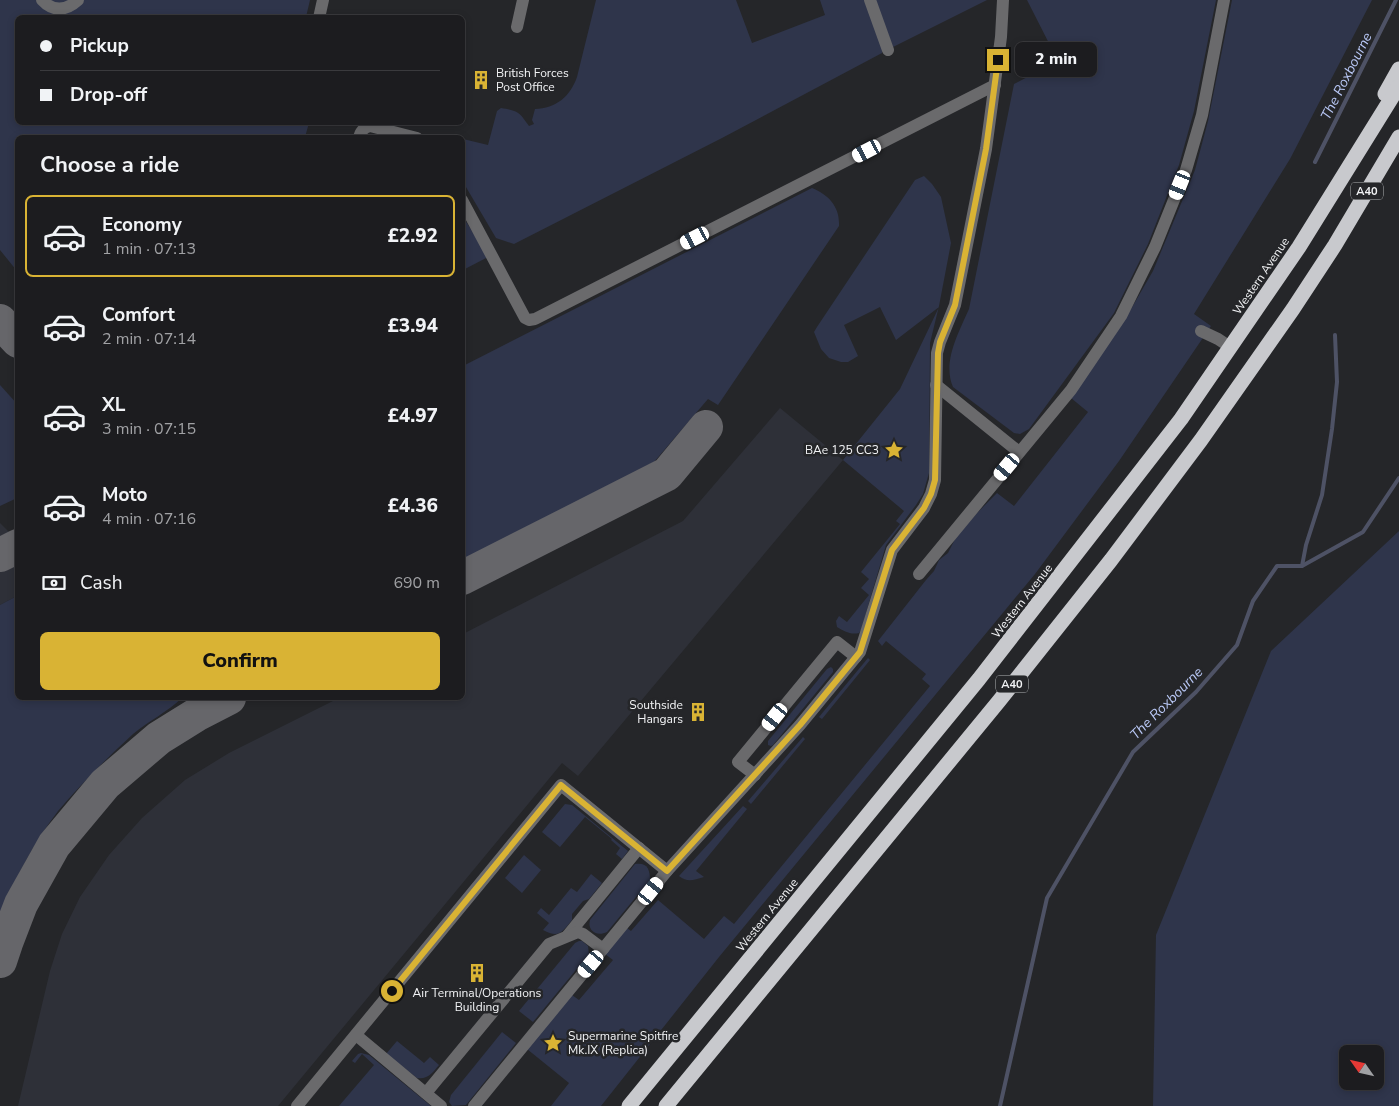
<!DOCTYPE html>
<html lang="en">
<head>
<meta charset="utf-8">
<style>
	body { margin:0; font-family:"Nunito Sans",sans-serif; background:#29292c; color:#f1f3f6; height:100vh; display:flex; flex-direction:column; font-size:19px; white-space:nowrap }
	* { box-sizing:border-box; margin:0 }
	p { font-size:16px; color:#a0a1a4 }
	.icon { flex:none; width:28px; height:28px; fill:none; stroke:currentColor; stroke-width:2; stroke-linecap:round; stroke-linejoin:round }
	.map { position:relative; flex:1; overflow:hidden }
	.drawer { position:absolute; left:15px; top:135px; width:450px; height:565px; display:flex; flex-direction:column; background:#1c1c1f; border-radius:8px; box-shadow:0 2px 8px #0003,0 0 0 1px #3a3a3d }
	.drawer>* { flex:none }
	.top-card { position:absolute; left:15px; top:15px; width:450px; height:110px; border-radius:8px; box-shadow:0 2px 8px #0003,0 0 0 1px #3a3a3d; display:grid; align-content:center; height:110px; padding:0 25px; background:#1c1c1f }
	.needle { width:32px; rotate:304deg }
	.fabs { position:absolute; left:1339px; top:1045px; display:grid; gap:10px }
	.fabs a { display:grid; place-items:center; width:45px; height:45px; border-radius:8px; background:#1c1c1f; box-shadow:0 2px 8px #0003,0 0 0 1px #3a3a3d; font-size:25px }
	.end { position:absolute; width:22px; height:22px; margin:-11px; border:6px solid #d9b334; background:#111; box-shadow:0 0 0 2px #111 }
	.from { border-radius:50% }
	.bubble { position:absolute; height:35px; border-radius:8px; background:#1c1c1f; box-shadow:0 2px 8px #0003,0 0 0 1px #3a3a3d; font-size:16px; font-weight:800; line-height:35px; text-align:center }
	.car { position:absolute; width:15px; height:30px; margin:-15px -8px; border-radius:6px; box-shadow:0 0 4px 1px #0007; background:linear-gradient(#fff 24%,#345 0 40%,#fff 0 76%,#345 0 86%,#fff 0) }
	.top-card b { display:flex; align-items:center; gap:18px; height:48px; font-size:19px }
	.top-card b+b { border-top:1px solid #3a3a3d }
	.top-card i { width:12px; height:12px; background:#f1f3f6 }
	ul { padding:0; list-style:none }
	li { display:flex; align-items:center; gap:15px; height:82px; margin:0 10px 8px; padding:0 15px; border:2px solid transparent; border-radius:8px }
	li div { flex:1 }
	li b { display:block; font-size:19px }
	li em { font-style:normal; font-weight:800 }
	li.selected { border-color:#d9b334 }
	li>.icon { width:45px; height:45px; stroke-width:1.5 }
	h2 { padding:0 25px; font-size:22px; line-height:60px }
	.pay { display:flex; align-items:center; gap:12px; height:55px; padding:0 25px; font-size:19px }
	.pay p { margin-inline-start:auto }
	.cta { display:flex; gap:10px; margin-top:auto; padding:10px 25px }
	.cta a { flex:1; height:58px; border-radius:8px; background:#d9b334; color:#111; font-size:20px; font-weight:800; line-height:58px; text-align:center }
	.map>svg:first-child { display:block }
</style>
</head>
<body>
<div class="map">
<svg width="1399" height="1106" viewBox="0 0 1399 1106">
	<rect width="100%" height="100%" fill="#252629"/>
	<g fill="#2e3038">
		<polygon points="780,408 843,460 578,776 562,763 278,1106 18,1106 50,971 62,934 80,897 109,855 142,818 185,780 229,753 339,698 462,698 463,634 683,521"/>
		<polygon points="0,523 11,534 18,545 17,596 0,605"/>
	</g>
	<g fill="#2f354b" fill-rule="evenodd">
		<polygon points="0,0 310,0 306,17 18,18 18,122 309,123 305,137 18,138 17,271 0,250"/>
		<path d="M596,0H736L752,43L825,15L820,0H864L882,45V53L722,138L514,244L496,238L463,182V139L488,145L497,111L501,108C519,111 519,112 529,126L534,124L532,120L535,109C556,108 570,97 577,77Z"/>
		<polygon points="875,0 987,0 893,47"/>
		<path d="M1027,0H1216L1194,111L1179,165L1148,244L1114,313L1029,429L1020,434L1014,433L953,387C942,362 959,332 969,309L1014,84L1058,61Z"/>
		<polygon points="1232,0 1372,0 1290,159 1194,314 1211,326 1119,461 1035,574 719,957 601,1106 551,1106 569,1083 527,1049 572,995 579,1000 613,960 605,954 627,928 631,931 658,900 704,939 724,916 734,924 930,686 922,679 926,674 886,641 882,646 878,641 926,580 934,571 939,560 948,553 956,537 977,513 997,493 1014,506 1088,412 1071,398 1131,309 1153,271 1195,170 1208,121"/>
		<path d="M924,176L932,184L941,197L951,243L939,306L930,343L929,473L923,494L916,505L886,545L861,630L859,633C850,635 844,631 837,627L836,621L839,616L847,622L869,595L861,588L869,579L861,572L900,524L896,521L904,511L843,460L900,389L939,307L896,340L880,307L844,325L858,356L848,362H841L829,358L821,349L814,332L817,327L915,180Z"/>
		<path d="M812,188C829,195 840,207 839,226L718,405L708,399L654,462L463,560V366Z"/>
		<polygon points="462,215 488,257 463,270 462,270"/>
		<polygon points="0,385 18,405 17,498 0,506"/>
		<path d="M1399,531V1106H1153L1156,935L1271,651ZM1348,1054H1375V1081H1348Z"/>
		<path d="M17,596L18,698H182C167,712 149,721 133,734C108,757 80,785 58,811C34,842 15,879 0,915V605Z"/>
		<polygon points="868,658 870,660 822,719 819,717"/>
		<polygon points="831,667 833,669 833,672 773,745 771,746 768,745 768,741 827,669"/>
		<polygon points="803,737 805,739 751,804 748,801"/>
		<polygon points="565,804 572,805 628,851 622,859 616,854 620,848 611,840 612,839 585,817 560,847 542,832"/>
		<path d="M743,806L747,809L696,871L704,877C693,880 688,883 679,876Z"/>
		<polygon points="524,855 541,870 522,893 505,878"/>
		<path d="M635,864C647,862 650,869 650,880L607,932C597,937 587,931 590,920Z"/>
		<path d="M591,874L602,883L589,899L583,901L572,914V920C562,932 559,939 543,930L549,923L537,913L541,908L549,915L571,888L577,892Z"/>
		<polygon points="579,941 582,941 588,946 589,954 533,1022 519,1011 575,943"/>
		<polygon points="502,1032 516,1043 466,1105 452,1106 449,1102 451,1095"/>
		<path d="M397,1041L424,1063L430,1057L439,1065C433,1072 428,1080 417,1078L386,1054Z"/>
		<polygon points="361,1053 369,1055 431,1106 339,1106 374,1065 362,1054 355,1063 352,1061 358,1054"/>
	</g>
	<g fill="none" stroke-linecap="round" stroke-linejoin="round">
		<g stroke="#4e5265" stroke-width="4">
			<polyline points="1315,162 1396,0"/>
			<polyline points="1302,566 1363,532 1399,478"/>
			<polyline points="1000,1106 1047,898 1133,752 1196,692 1237,645 1253,601 1277,566 1302,566 1306,545 1322,495 1332,429 1337,382 1335,335"/>
		</g>
		<g stroke="#66666a" stroke-width="34">
			<polyline points="0,321 18,341"/>
			<polyline points="0,555 18,546"/>
			<polyline points="462,578 667,474 706,427"/>
			<polyline points="0,961 6,943 21,904 54,845 105,784 159,738 196,715 229,698"/>
		</g>
		<g stroke="#6a6a6c" stroke-width="12">
			<path d="M42,0C53,12 66,11 78,0"/>
			<polyline points="870,0 888,50"/>
			<polyline points="319,18 323,0"/>
			<polyline points="517,27 523,0"/>
			<path d="M359,138C360,132 364,127 370,126L417,138"/>
			<polyline points="462,200 525,318 529,320 535,319 995,85"/>
			<polyline points="1201,331 1218,339 1230,347"/>
			<polyline points="936,385 1019,452"/>
			<polyline points="919,574 1071,390 1121,316 1155,247 1186,170 1202,115 1224,0"/>
			<polyline points="755,775 738,762 837,642 856,657"/>
			<polyline points="568,935 639,848"/>
			<polyline points="356,1035 441,1106"/>
			<polyline points="426,1093 549,944 578,932 583,934 603,949"/>
			<polyline points="297,1106 561,785 667,871"/>
			<polyline points="474,1106 667,871 800,725 860,652 892,550 924,508 931,494 935,480 937,353 940,342 955,305 986,149 1001,37 1003,0"/>
		</g>
		<g stroke="#c8c9cd" stroke-width="15">
			<polyline points="1385,94 1399,69"/>
			<polyline points="629,1106 979,679 1181,419 1299,247 1399,86"/>
			<polyline points="666,1106 999,701 1111,560 1201,440 1293,309 1335,245 1399,137"/>
		</g>
	</g>
	<g fill="none" stroke-linecap="round" stroke-linejoin="round">
		<polyline stroke="#d9b334" stroke-width="6" points="392,991 561,785 667,871 800,725 860,652 892,550 924,508 931,494 935,480 938,353 940,342 955,305 986,149 998,60"/>
	</g>
	<defs>
		<g id="building-bare" transform="scale(1.5)"><path d="M-4-6H4V6H1V3H-1V6H-4ZM-2.5-4.3h1.7v1.8h-1.7ZM.8-4.3h1.7v1.8H.8ZM-2.5-1h1.7V.8h-1.7ZM.8-1h1.7V.8H.8Z" fill="#d9b334" stroke="#252629" stroke-width="2.5" paint-order="stroke"/></g>
		<g id="sight-bare" transform="scale(1.5)"><path d="M0-6L1.8-2.2L6-1.7L2.9 1.2L3.7 5.4L0 3.3L-3.7 5.4L-2.9 1.2L-6-1.7L-1.8-2.2Z" fill="#d9b334" stroke="#252629" stroke-width="2.5" paint-order="stroke"/></g>
	</defs>
	<g fill-rule="evenodd">
		<use href="#building-bare" x="481" y="80"/>
		<use href="#sight-bare" x="894" y="450"/>
		<use href="#building-bare" x="698" y="712"/>
		<use href="#building-bare" x="477" y="973"/>
		<use href="#sight-bare" x="553" y="1043"/>
	</g>
	<g text-anchor="middle" stroke-width="5" stroke-linejoin="round" paint-order="stroke">
		<g fill="#252629" stroke="#b4b6b8" stroke-width="1">
			<rect x="1351" y="182.5" width="32" height="17" rx="4"/>
			<rect x="996" y="675.5" width="32" height="17" rx="4"/>
		</g>
		<g font-size="11" font-weight="bold" fill="#f2f3f5">
			<text x="1367" y="195">A40</text>
			<text x="1012" y="688">A40</text>
		</g>
		<g font-size="12" fill="#f2f3f5" stroke="#252629" text-anchor="start">
			<text x="496" y="77">British Forces<tspan x="496" dy="14">Post Office</tspan></text>
			<text x="879" y="454" text-anchor="end">BAe 125 CC3</text>
			<text x="683" y="709" text-anchor="end">Southside<tspan x="683" dy="14">Hangars</tspan></text>
			<text x="477" y="997" text-anchor="middle">Air Terminal/Operations<tspan x="477" dy="14">Building</tspan></text>
			<text x="568" y="1040">Supermarine Spitfire<tspan x="568" dy="14">Mk.IX (Replica)</tspan></text>
		</g>
		<g font-size="12" fill="#f2f3f5" stroke="#252629">
			<text transform="translate(1261 276) rotate(-56)" y="4">Western Avenue</text>
			<text transform="translate(1022 601) rotate(-52)" y="4">Western Avenue</text>
			<text transform="translate(767 915) rotate(-51)" y="4">Western Avenue</text>
		</g>
		<g font-size="14" font-style="italic" fill="#b9c8f6" stroke="#252629">
			<text transform="translate(1346 76) rotate(-63)" y="5">The Roxbourne</text>
			<text transform="translate(1166 703) rotate(-45)" y="5">The Roxbourne</text>
		</g>
	</g>
</svg>
<div class="fabs">
<a><svg class="needle" viewBox="-14 -14 28 28"><path d="M0-13l5 13h-10z" fill="#e53935"/><path d="M0 13l5-13h-10z" fill="#a0a1a4"/></svg></a>
</div>
<i class="end from" style="left:392px;top:991px"></i>
<i class="end" style="left:998px;top:60px"></i>
<div class="bubble" style="left:1015px;top:42px;width:82px">2 min</div>
<i class="car" style="left:867px;top:151px;rotate:243deg"></i>
<i class="car" style="left:1180px;top:185px;rotate:202deg"></i>
<i class="car" style="left:695px;top:238px;rotate:243deg"></i>
<i class="car" style="left:1007px;top:467px;rotate:220deg"></i>
<i class="car" style="left:775px;top:717px;rotate:219deg"></i>
<i class="car" style="left:651px;top:891px;rotate:39deg"></i>
<i class="car" style="left:591px;top:964px;rotate:220deg"></i>
<div class="top-card">
<b><i class="from"></i>Pickup</b>
<b><i></i>Drop-off</b>
</div>
<section class="drawer">
<h2>Choose a ride</h2>
<ul>
<li class="selected"><svg class="icon" aria-label="car" viewBox="0 0 24 24"><path d="M5 17H2v-5l4-1 3-4h7l3 4 3 1v5h-3M9 17h6M6 11h13"/><circle cx="7" cy="17" r="2"/><circle cx="17" cy="17" r="2"/></svg><div><b>Economy</b><p>1 min · 07:13</p></div><em>£2.92</em></li>
<li><svg class="icon" aria-label="car" viewBox="0 0 24 24"><path d="M5 17H2v-5l4-1 3-4h7l3 4 3 1v5h-3M9 17h6M6 11h13"/><circle cx="7" cy="17" r="2"/><circle cx="17" cy="17" r="2"/></svg><div><b>Comfort</b><p>2 min · 07:14</p></div><em>£3.94</em></li>
<li><svg class="icon" aria-label="car" viewBox="0 0 24 24"><path d="M5 17H2v-5l4-1 3-4h7l3 4 3 1v5h-3M9 17h6M6 11h13"/><circle cx="7" cy="17" r="2"/><circle cx="17" cy="17" r="2"/></svg><div><b>XL</b><p>3 min · 07:15</p></div><em>£4.97</em></li>
<li><svg class="icon" aria-label="car" viewBox="0 0 24 24"><path d="M5 17H2v-5l4-1 3-4h7l3 4 3 1v5h-3M9 17h6M6 11h13"/><circle cx="7" cy="17" r="2"/><circle cx="17" cy="17" r="2"/></svg><div><b>Moto</b><p>4 min · 07:16</p></div><em>£4.36</em></li>
</ul>
<div class="pay"><svg class="icon" aria-label="cash" viewBox="0 0 24 24"><path d="M3 7h18v10H3z"/><circle cx="12" cy="12" r="2"/></svg>Cash<p>690 m</p></div>
<div class="cta"><a>Confirm</a></div>
</section>
</div>
</body>
</html>
